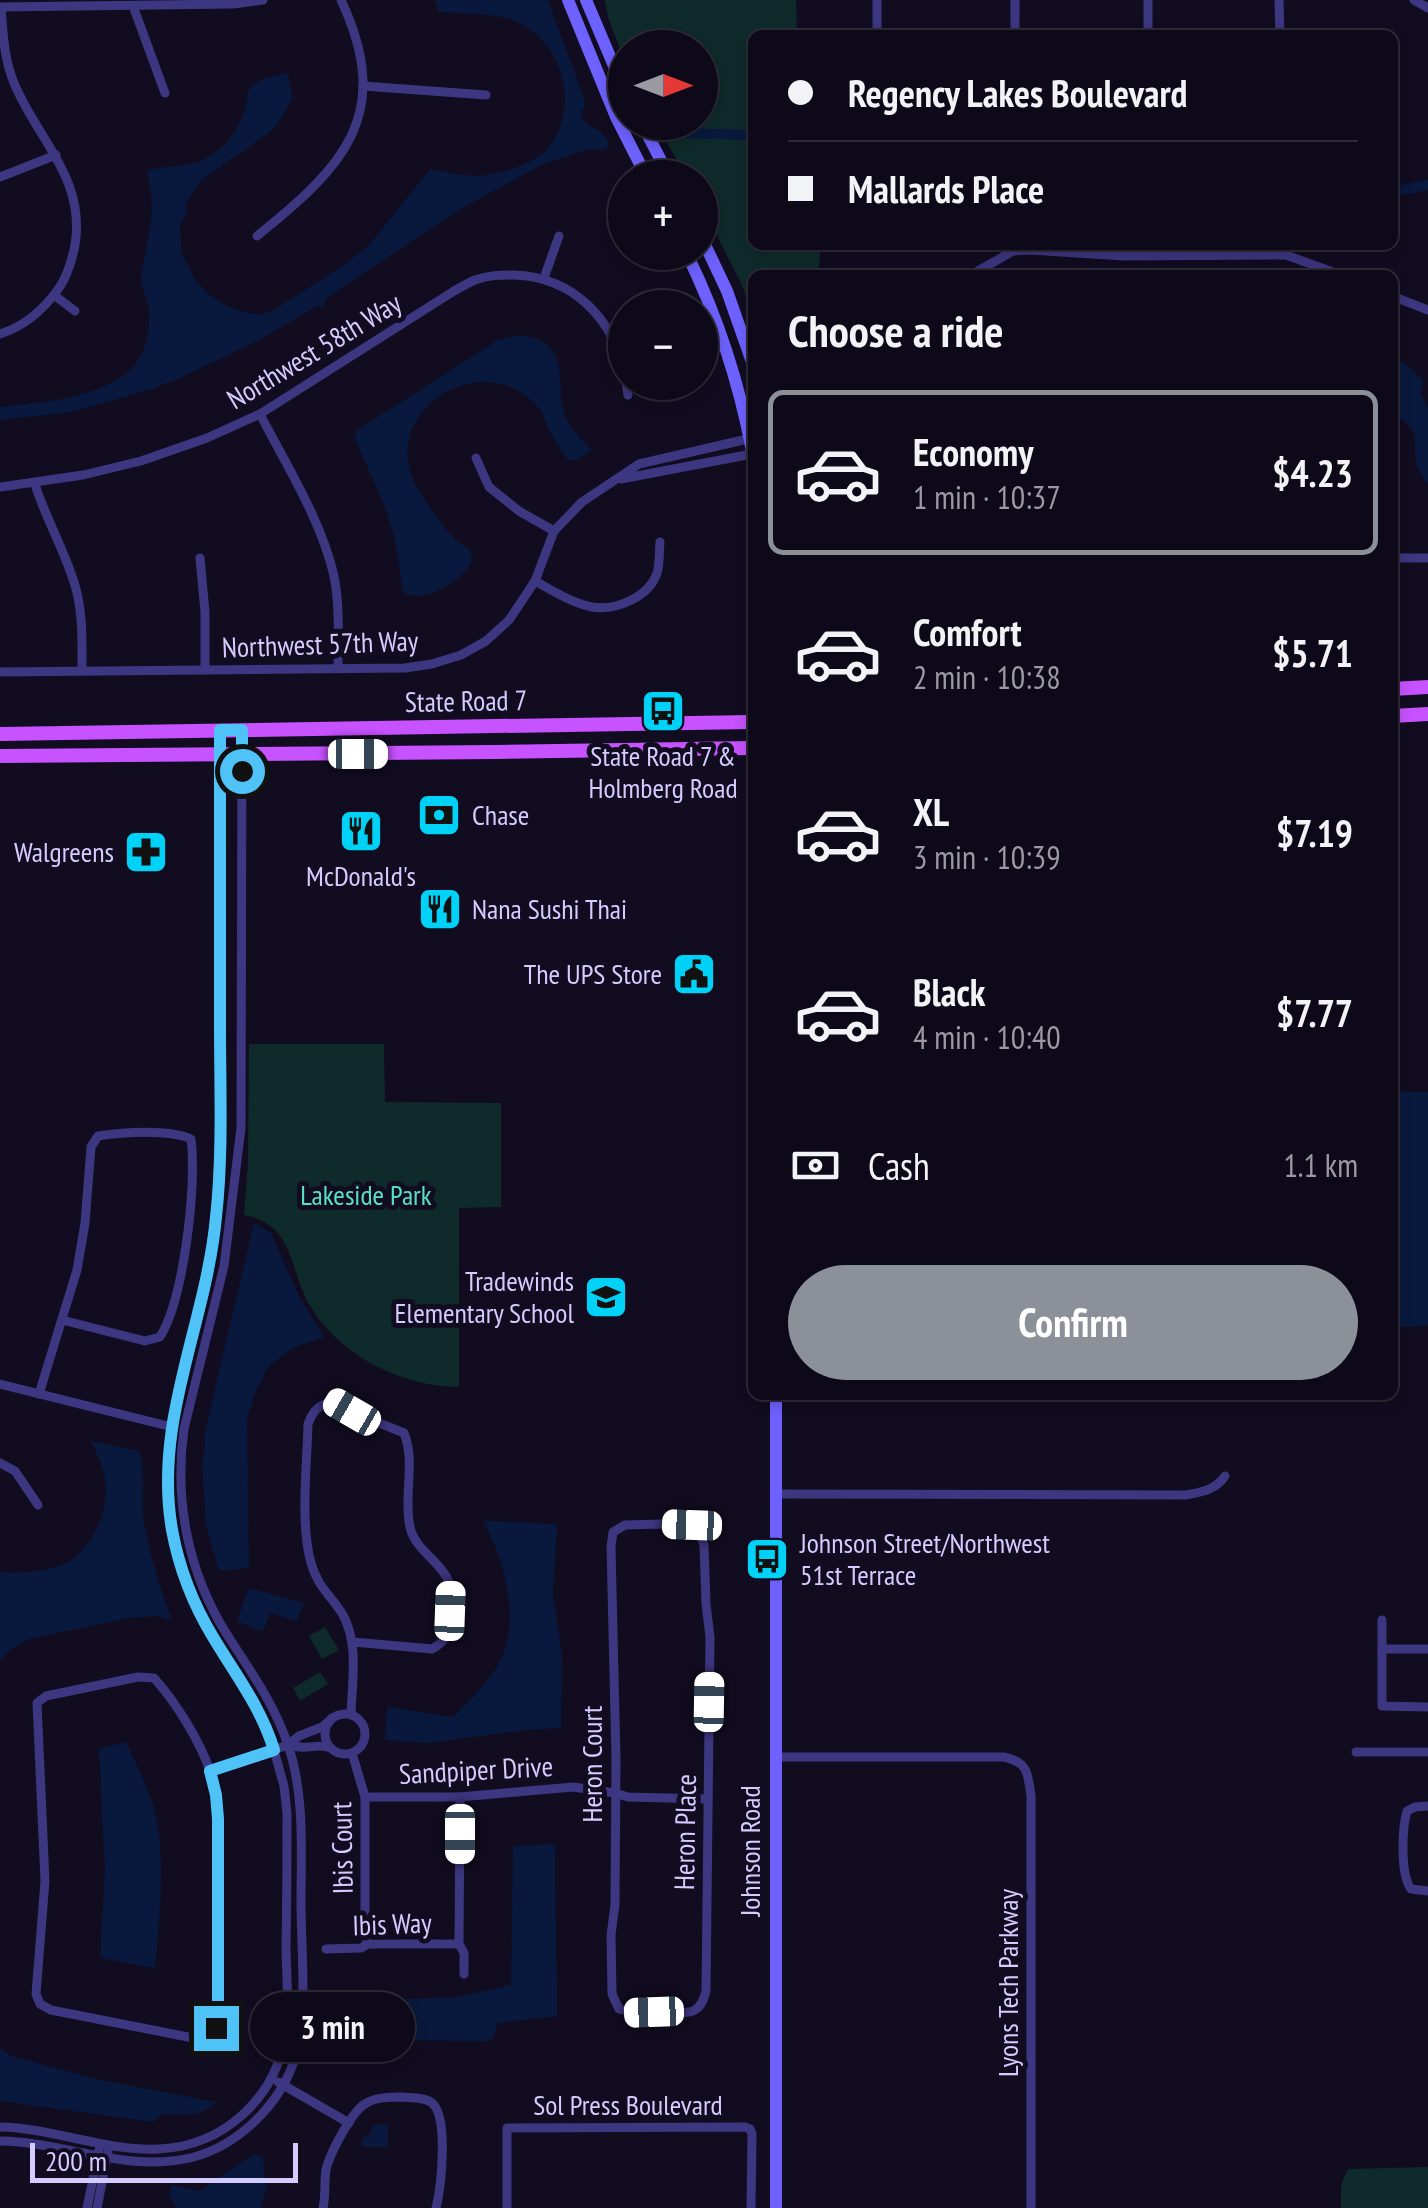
<!DOCTYPE html>
<html lang="en">
<head>
<meta charset="utf-8">
<style>
	body { margin:0; font-family:"PT Sans Narrow",sans-serif; background:#1b1725; color:#f1f3f6; height:100vh; display:flex; flex-direction:column; font-size:38px; white-space:nowrap }
	* { box-sizing:border-box; margin:0 }
	p { font-size:32px; color:#9a9aa2 }
	.icon { flex:none; width:55px; height:55px; fill:none; stroke:currentColor; stroke-width:2; stroke-linecap:round; stroke-linejoin:round }
	.map { position:relative; flex:1; overflow:hidden }
	.drawer { position:absolute; left:748px; top:270px; width:650px; height:1130px; display:flex; flex-direction:column; background:#0d0918; border-radius:15px; box-shadow:0 5px 15px #0003,0 0 0 2px #2d2a37 }
	.drawer>* { flex:none }
	.hud { position:absolute; left:748px; top:30px; width:650px; height:220px; border-radius:15px; box-shadow:0 5px 15px #0003,0 0 0 2px #2d2a37; display:grid; align-content:center; height:220px; padding:0 40px; background:#0d0918 }
	.needle { width:65px; rotate:90deg }
	.buttons { position:absolute; left:608px; top:30px; display:grid; gap:20px }
	.buttons a { display:grid; place-items:center; width:110px; height:110px; border-radius:50%; background:#0d0918; box-shadow:0 5px 15px #0003,0 0 0 2px #2d2a37; font-size:50px }
	.scale { position:absolute; left:30px; bottom:25px; width:268px; box-sizing:border-box; padding-left:10px; border:5px solid #d4cbff; border-top:0; font-size:28px; line-height:35px; white-space:nowrap; color:#d4cbff; -webkit-text-stroke:8px #110c20; paint-order:stroke }
	.end { position:absolute; width:45px; height:45px; margin:-22px; border:12px solid #4fc3f7; background:#111; box-shadow:0 0 0 5px #111 }
	.from { border-radius:50% }
	.bubble { position:absolute; height:70px; border-radius:35px; background:#0d0918; box-shadow:0 5px 15px #0003,0 0 0 2px #2d2a37; font-size:32px; font-weight:800; line-height:70px; text-align:center }
	.car { position:absolute; width:30px; height:60px; margin:-30px -15px; border-radius:12px; box-shadow:0 0 8px 2px #0007; background:linear-gradient(#fff 24%,#345 0 40%,#fff 0 76%,#345 0 86%,#fff 0) }
	.hud b { display:flex; align-items:center; gap:35px; height:95px; font-size:38px }
	.hud b+b { border-top:2px solid #2d2a37 }
	.hud i { width:25px; height:25px; background:#f1f3f6 }
	ul { padding:0; list-style:none }
	li { display:flex; align-items:center; gap:30px; height:165px; margin:0 20px 15px; padding:0 20px; border:5px solid transparent; border-radius:15px }
	li div { flex:1 }
	li b { display:block; font-size:38px }
	li em { font-style:normal; font-weight:800 }
	li.active { border-color:#8c9099 }
	li>.icon { width:90px; height:90px; stroke-width:1.5 }
	h2 { padding:0 40px; font-size:45px; line-height:120px }
	.pay { display:flex; align-items:center; gap:25px; height:110px; padding:0 40px; font-size:38px }
	.pay p { margin-inline-start:auto }
	.button { display:flex; gap:20px; margin-top:auto; padding:20px 40px }
	.button a { flex:1; height:115px; border-radius:60px; background:#8c9099; color:#fff; font-size:40px; font-weight:800; line-height:115px; text-align:center }
	.map>svg:first-child { display:block }
</style>
</head>
<body>
<div class="map">
<svg width="1428" height="2208" viewBox="0 0 1428 2208">
	<rect width="100%" height="100%" fill="#110c20"/>
	<g fill="#0f2a2a">
		<polygon points="605,0 796,0 797,35 752,35 752,245 821,245 818,275 752,275 752,313 741,283 700,202 700,178 687,177 655,123 700,122 700,48 625,48 625,62 608,17"/>
		<path d="M249,1044H384L385,1102L501,1103V1207L459,1208V1387C404,1387 342,1357 312,1309C288,1271 296,1224 244,1215L248,1162Z"/>
		<polygon points="325,1627 339,1650 322,1659 309,1636"/>
		<polygon points="320,1672 328,1684 300,1701 293,1688"/>
		<polygon points="1428,2167 1428,2208 1341,2208 1341,2185 1348,2169"/>
	</g>
	<g fill="#08193d">
		<path d="M435,0H548L584,98L585,108L581,111C582,133 609,125 608,147L603,150L589,149L544,164L464,207L328,297L324,302L325,305L321,308L318,305L261,339L183,377L152,389L72,412L0,420V407C46,402 133,397 146,342C148,333 150,320 149,311C148,298 139,286 142,273C147,241 158,206 147,174L148,170C167,165 185,168 203,160C226,149 241,128 246,104C248,97 246,94 250,88C257,78 276,77 286,72L289,77L292,99L282,118L270,132L200,181L186,204L187,213L180,225L181,251L194,278L208,294L227,306L245,312L260,315L274,310L344,265L370,244L430,169C450,172 473,179 492,174C510,171 536,162 548,148C581,107 563,43 517,22C495,12 463,14 439,12Z"/>
		<path d="M518,335C576,340 552,385 567,420C573,432 584,441 592,450L576,460H568C562,451 556,443 551,434C546,425 544,413 537,406C485,347 383,407 413,479C419,493 447,534 458,542C462,545 467,547 471,551C471,558 473,560 468,567C456,585 421,604 403,592L395,539L383,502L354,437L359,429L498,340Z"/>
		<path d="M1398,362H1403L1423,380L1421,394L1428,408V484C1425,479 1421,475 1419,470C1408,442 1428,434 1393,414V366Z"/>
		<polygon points="1393,1091 1428,1092 1428,1324 1426,1326 1393,1327"/>
		<polygon points="254,1223 271,1233 299,1296 324,1337 293,1348 268,1367 256,1391 247,1419 249,1568 219,1571 206,1525 202,1460 205,1446 204,1436"/>
		<path d="M91,1441L139,1451C146,1469 141,1495 143,1515C148,1550 159,1584 171,1617L166,1620L158,1616L129,1618L29,1639L10,1650L0,1660V1572C23,1574 57,1572 76,1556C98,1537 109,1507 105,1478C103,1465 96,1453 91,1441Z"/>
		<path d="M483,1521L557,1524L553,1594L562,1656L561,1728L528,1730L428,1743L385,1740L387,1707L453,1717C470,1699 492,1680 502,1657C520,1615 504,1559 483,1521Z"/>
		<polygon points="249,1588 304,1603 297,1621 270,1613 263,1632 237,1621"/>
		<path d="M126,1742C137,1766 150,1790 156,1816C166,1865 159,1919 155,1968L100,1958L105,1871L99,1749Z"/>
		<polygon points="555,1844 557,2016 498,2023 491,2041 369,2040 322,2058 332,2002 457,1997 511,1985 513,1846"/>
		<path d="M0,2048L11,2056L100,2080L217,2102C191,2121 192,2113 163,2114L153,2122L0,2101Z"/>
		<polygon points="388,2124 388,2147 362,2147 362,2138 370,2134 373,2125"/>
		<polygon points="254,2154 263,2158 266,2189 260,2208 177,2208 169,2196 171,2185 199,2191"/>
	</g>
	<g fill="none" stroke-linecap="round" stroke-linejoin="round">
		<g stroke="#08193d" stroke-width="10">
			<polyline points="668,133 752,135"/>
			<polyline points="1392,192 1428,185"/>
		</g>
		<g stroke="#3d3680" stroke-width="9">
			<polyline points="1148,0 1148,35"/>
			<polyline points="1279,0 1280,35"/>
			<polyline points="1414,0 1428,8"/>
			<polyline points="133,6 165,93"/>
			<polyline points="0,7 233,4 263,0"/>
			<polyline points="877,35 877,0"/>
			<polyline points="1015,35 1015,0"/>
			<polyline points="363,86 486,95"/>
			<polyline points="0,177 56,155"/>
			<path d="M257,236C343,167 395,115 341,0"/>
			<polyline points="971,275 1013,251 1030,250 1124,256 1286,255 1341,275"/>
			<polyline points="544,278 559,236"/>
			<polyline points="54,295 75,311"/>
			<polyline points="1392,296 1428,310"/>
			<path d="M0,334C26,326 44,309 59,288C68,275 72,260 75,245C86,178 37,139 14,83C4,59 3,33 1,7"/>
			<polyline points="626,382 628,395"/>
			<path d="M260,414C286,465 321,519 334,576C340,606 338,638 338,668"/>
			<polyline points="476,458 489,487 519,511 554,531"/>
			<polyline points="621,479 752,454"/>
			<path d="M35,484C46,521 68,555 77,593C83,618 82,645 82,671"/>
			<path d="M0,487L83,475L141,461L207,438L260,414L454,291C461,287 468,283 475,280C488,275 501,275 514,275C574,277 615,320 625,377"/>
			<polyline points="200,558 205,612 205,670"/>
			<polyline points="1392,558 1428,558"/>
			<path d="M535,581C553,591 572,603 592,607C616,611 649,597 657,573C660,564 659,552 660,542"/>
			<polyline points="0,672 405,668 432,664 461,655 486,641 509,620 535,581 554,531 582,502 639,464 752,438"/>
			<polyline points="0,1384 172,1427"/>
			<path d="M39,1394L77,1270L85,1223L91,1147L98,1136C123,1132 169,1129 191,1139C197,1185 184,1298 160,1337L145,1341L62,1320"/>
			<polyline points="0,1463 15,1471 38,1505"/>
			<path d="M775,1494L1186,1495C1201,1492 1216,1490 1225,1476"/>
			<path d="M661,1524L693,1525L699,1532L704,1545L706,1604L710,1637L706,1991C704,1998 702,2007 693,2011C682,2015 630,2012 619,2009L612,1994L611,1935L615,1905L616,1758L611,1547L613,1532L625,1525Z"/>
			<polyline points="1382,1620 1382,1649"/>
			<polyline points="1428,1649 1382,1649 1382,1706 1428,1707"/>
			<path d="M138,1677L154,1678C175,1701 200,1741 210,1771C221,1802 219,1839 219,1871C219,1920 219,1970 219,2019C215,2032 206,2037 193,2038L51,2010L40,2004L36,1994L45,1881L37,1703L46,1696Z"/>
			<circle cx="345" cy="1734" r="20"/>
			<path d="M351,1714C352,1682 359,1644 343,1615C331,1595 318,1588 311,1563C300,1524 307,1465 308,1424C313,1410 319,1405 333,1401L352,1412L404,1433C416,1462 403,1496 410,1527C415,1551 443,1562 450,1585C452,1595 450,1607 450,1617C449,1633 447,1641 432,1649L353,1642"/>
			<path d="M291,1744C305,1752 317,1742 331,1748"/>
			<polyline points="1356,1752 1428,1752"/>
			<polyline points="352,1753 365,1797 365,1935 368,1944"/>
			<path d="M775,1757H1004C1028,1762 1028,1774 1031,1796V2208"/>
			<polyline points="210,1771 288,1745 299,1736 322,1727 332,1718"/>
			<polyline points="365,1797 460,1797 573,1787 615,1793 628,1797 708,1799"/>
			<polyline points="460,1797 459,1944 464,1953 464,1974"/>
			<path d="M1428,1806L1415,1807L1407,1811C1402,1829 1400,1874 1411,1889L1428,1891"/>
			<polyline points="326,1949 361,1948 368,1944 459,1944"/>
			<polyline points="278,2082 349,2123"/>
			<path d="M0,2127C53,2128 108,2152 159,2149C223,2146 275,2099 285,2036C290,2006 286,1973 286,1944C287,1900 287,1857 287,1813L284,1786L270,1736L242,1681L212,1636L187,1585L179,1559L169,1505L167,1482L171,1426L205,1291L217,1214L221,1066L220,730"/>
			<path d="M0,2141C66,2142 129,2174 194,2157C244,2143 288,2096 298,2046C307,2000 301,1949 301,1902C301,1850 305,1795 288,1745C274,1703 249,1669 226,1633C188,1572 174,1500 184,1429L224,1266L241,1128L242,730"/>
			<polyline points="87,2208 99,2150"/>
			<polyline points="97,2208 108,2152"/>
			<path d="M323,2208C326,2195 324,2182 326,2170C329,2155 352,2111 365,2104C375,2097 391,2097 402,2097C411,2098 425,2097 432,2103C449,2117 441,2188 436,2208"/>
			<polyline points="507,2208 507,2128 745,2127 750,2129 752,2134 751,2208"/>
		</g>
		<g stroke="#6e62ff" stroke-width="12">
			<polyline points="568,0 616,117 647,178"/>
			<polyline points="586,0 625,92"/>
			<polyline points="641,122 670,178"/>
			<polyline points="700,234 727,291 752,362"/>
			<path d="M686,252C717,315 739,382 752,451"/>
			<polyline points="776,2208 776,1395"/>
		</g>
		<g stroke="#c752ff" stroke-width="14">
			<polyline points="1392,689 1428,687"/>
			<polyline points="1392,716 1428,714"/>
			<polyline points="0,734 752,722"/>
			<polyline points="0,756 496,752 752,748"/>
		</g>
	</g>
	<g fill="none" stroke-linecap="round" stroke-linejoin="round">
		<path stroke="#4fc3f7" stroke-width="12" d="M216,2028L218,2019V1819L216,1795L210,1771L274,1750C261,1707 235,1674 213,1637C193,1604 179,1568 172,1530C153,1420 206,1325 216,1217C223,1154 220,1090 220,1026C220,928 220,829 220,730H242V771"/>
	</g>
	<defs>
		<g id="bus-square" transform="scale(2.25)"><rect x="-9" y="-9" width="18" height="18" rx="4" fill="#00d1f6" stroke="#110c20"/><path d="M-5-6H5V4H4V6H2V4H-2V6H-4V4H-5ZM-3.5-4V0h7V-4ZM-3.5 1.2v1.5H-2V1.2ZM2 1.2v1.5H3.5V1.2Z" fill="#111"/></g>
		<g id="bank-square" transform="scale(2.25)"><rect x="-9" y="-9" width="18" height="18" rx="4" fill="#00d1f6" stroke="#110c20"/><path d="M-6-4H6V4H-6ZM0-2.3a2.3 2.3 0 1 0 0 4.6a2.3 2.3 0 1 0 0-4.6Z" fill="#111"/></g>
		<g id="restaurant-square" transform="scale(2.25)"><rect x="-9" y="-9" width="18" height="18" rx="4" fill="#00d1f6" stroke="#110c20"/><path d="M-5-6h1v4h1v-4h1v4h1v-4h1v5L-1.5 .5V6h-2V.5L-5-1ZM5-6V6H3V1.5H1.5Q1.5-4 5-6Z" fill="#111"/></g>
		<g id="pharmacy-square" transform="scale(2.25)"><rect x="-9" y="-9" width="18" height="18" rx="4" fill="#00d1f6" stroke="#110c20"/><path d="M-2-6h4v4h4v4h-4v4h-4v-4h-4v-4h4Z" fill="#111"/></g>
		<g id="civic-square" transform="scale(2.25)"><rect x="-9" y="-9" width="18" height="18" rx="4" fill="#00d1f6" stroke="#110c20"/><path d="M-.6-6.5H3V-4.5H.6V-3L4-1V1h2V6H-6V1h2V-1L-.6-3ZM-1.2 2.5V6h2.4V2.5Z" fill="#111"/></g>
		<g id="school-square" transform="scale(2.25)"><rect x="-9" y="-9" width="18" height="18" rx="4" fill="#00d1f6" stroke="#110c20"/><path d="M0-5L7-2L0 1L-7-2ZM-4 1L0 2.5L4 1V4Q0 6-4 4Z" fill="#111"/></g>
	</defs>
	<g fill-rule="evenodd">
		<use href="#bus-square" x="663" y="711"/>
		<use href="#bank-square" x="439" y="815"/>
		<use href="#restaurant-square" x="361" y="831"/>
		<use href="#pharmacy-square" x="146" y="852"/>
		<use href="#restaurant-square" x="440" y="909"/>
		<use href="#civic-square" x="694" y="974"/>
		<use href="#school-square" x="606" y="1297"/>
		<use href="#bus-square" x="767" y="1559"/>
	</g>
	<g text-anchor="middle" stroke-width="10" stroke-linejoin="round" paint-order="stroke">
		<g font-size="28" fill="#d4cbff" stroke="#110c20">
			<text transform="translate(314 351) rotate(-31)" y="10">Northwest 58th Way</text>
			<text transform="translate(320 644) rotate(-2)" y="10">Northwest 57th Way</text>
			<text transform="translate(466 701) rotate(-1)" y="10">State Road 7</text>
			<text transform="translate(592 1764) rotate(-90)" y="10">Heron Court</text>
			<text transform="translate(476 1770) rotate(-3)" y="10">Sandpiper Drive</text>
			<text transform="translate(685 1832) rotate(-89)" y="10">Heron Place</text>
			<text transform="translate(342 1848) rotate(-91)" y="10">Ibis Court</text>
			<text transform="translate(750 1851) rotate(-90)" y="10">Johnson Road</text>
			<text transform="translate(392 1924) rotate(-2)" y="10">Ibis Way</text>
			<text transform="translate(1008 1983) rotate(-90)" y="10">Lyons Tech Parkway</text>
			<text x="628" y="2115">Sol Press Boulevard</text>
		</g>
		<g font-size="28" fill="#d4cbff" stroke="#110c20" text-anchor="start">
			<text x="663" y="766" text-anchor="middle">State Road 7 &amp;<tspan x="663" dy="32">Holmberg Road</tspan></text>
			<text x="472" y="825">Chase</text>
			<text x="114" y="862" text-anchor="end">Walgreens</text>
			<text x="361" y="886" text-anchor="middle">McDonald's</text>
			<text x="472" y="919">Nana Sushi Thai</text>
			<text x="662" y="984" text-anchor="end">The UPS Store</text>
			<text x="574" y="1291" text-anchor="end">Tradewinds<tspan x="574" dy="32">Elementary School</tspan></text>
			<text x="800" y="1553">Johnson Street/Northwest<tspan x="800" dy="32">51st Terrace</tspan></text>
		</g>
		<g font-size="28" fill="#56e1c5" stroke="#110c20">
			<text x="366" y="1205">Lakeside Park</text>
		</g>
	</g>
</svg>
<div class="buttons">
<a><svg class="needle" viewBox="-14 -14 28 28"><path d="M0-13l5 13h-10z" fill="#e53935"/><path d="M0 13l5-13h-10z" fill="#9a9aa2"/></svg></a>
<a>+</a>
<a>−</a>
</div>
<div class="scale">200 m</div>
<i class="end from" style="left:242px;top:771px"></i>
<i class="end" style="left:216px;top:2028px"></i>
<div class="bubble" style="left:250px;top:1992px;width:165px">3 min</div>
<i class="car" style="left:358px;top:754px;rotate:90deg"></i>
<i class="car" style="left:352px;top:1412px;rotate:300deg"></i>
<i class="car" style="left:692px;top:1525px;rotate:272deg"></i>
<i class="car" style="left:450px;top:1611px;rotate:2deg"></i>
<i class="car" style="left:709px;top:1702px;rotate:1deg"></i>
<i class="car" style="left:460px;top:1834px;rotate:180deg"></i>
<i class="car" style="left:654px;top:2012px;rotate:268deg"></i>
<div class="hud">
<b><i class="from"></i>Regency Lakes Boulevard</b>
<b><i></i>Mallards Place</b>
</div>
<section class="drawer">
<h2>Choose a ride</h2>
<ul>
<li class="active"><svg class="icon" aria-label="car" viewBox="0 0 24 24"><path d="M5 17H2v-5l4-1 3-4h7l3 4 3 1v5h-3M9 17h6M6 11h13"/><circle cx="7" cy="17" r="2"/><circle cx="17" cy="17" r="2"/></svg><div><b>Economy</b><p>1 min · 10:37</p></div><em>$4.23</em></li>
<li><svg class="icon" aria-label="car" viewBox="0 0 24 24"><path d="M5 17H2v-5l4-1 3-4h7l3 4 3 1v5h-3M9 17h6M6 11h13"/><circle cx="7" cy="17" r="2"/><circle cx="17" cy="17" r="2"/></svg><div><b>Comfort</b><p>2 min · 10:38</p></div><em>$5.71</em></li>
<li><svg class="icon" aria-label="car" viewBox="0 0 24 24"><path d="M5 17H2v-5l4-1 3-4h7l3 4 3 1v5h-3M9 17h6M6 11h13"/><circle cx="7" cy="17" r="2"/><circle cx="17" cy="17" r="2"/></svg><div><b>XL</b><p>3 min · 10:39</p></div><em>$7.19</em></li>
<li><svg class="icon" aria-label="car" viewBox="0 0 24 24"><path d="M5 17H2v-5l4-1 3-4h7l3 4 3 1v5h-3M9 17h6M6 11h13"/><circle cx="7" cy="17" r="2"/><circle cx="17" cy="17" r="2"/></svg><div><b>Black</b><p>4 min · 10:40</p></div><em>$7.77</em></li>
</ul>
<div class="pay"><svg class="icon" aria-label="cash" viewBox="0 0 24 24"><path d="M3 7h18v10H3z"/><circle cx="12" cy="12" r="2"/></svg>Cash<p>1.1 km</p></div>
<div class="button"><a>Confirm</a></div>
</section>
</div>
</body>
</html>
